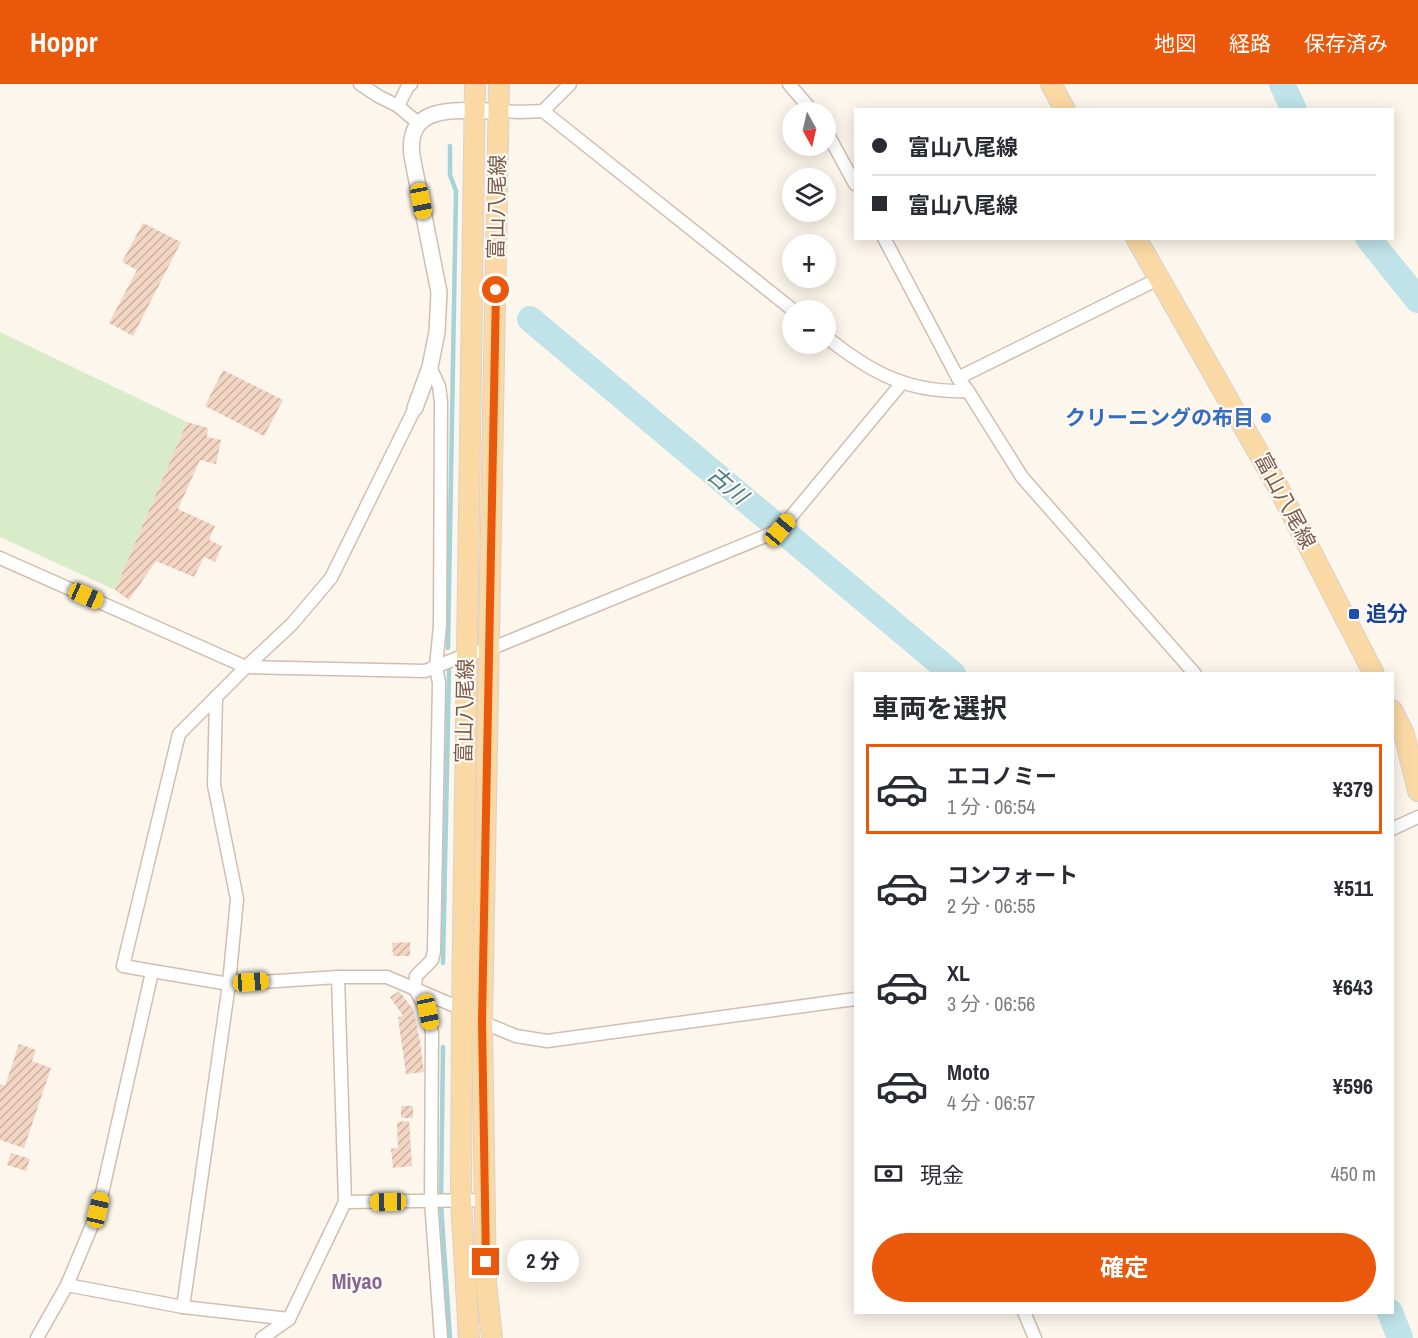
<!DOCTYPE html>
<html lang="ja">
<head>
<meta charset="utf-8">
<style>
	body { margin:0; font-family:"Archivo Narrow","Noto Sans JP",sans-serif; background:#f7f7f7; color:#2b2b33; height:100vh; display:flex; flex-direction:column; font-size:22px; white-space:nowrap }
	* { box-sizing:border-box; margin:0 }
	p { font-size:20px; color:#7c7c81 }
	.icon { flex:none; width:33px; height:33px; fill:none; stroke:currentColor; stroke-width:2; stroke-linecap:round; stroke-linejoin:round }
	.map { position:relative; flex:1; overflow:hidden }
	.sheet { position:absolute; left:854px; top:588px; width:540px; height:642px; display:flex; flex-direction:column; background:#fff; border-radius:0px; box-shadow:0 3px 15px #0003 }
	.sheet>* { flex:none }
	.hud { position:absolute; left:854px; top:24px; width:540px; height:132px; border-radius:0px; box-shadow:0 3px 15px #0003; display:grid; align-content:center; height:132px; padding:0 18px; background:#fff }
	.needle { width:39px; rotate:172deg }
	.tools { position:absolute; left:782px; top:18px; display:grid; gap:12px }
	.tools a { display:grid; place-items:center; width:54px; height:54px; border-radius:50%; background:#fff; box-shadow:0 3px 15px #0003; font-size:30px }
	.end { position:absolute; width:27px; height:27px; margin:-14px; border:8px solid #ea580c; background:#fff; box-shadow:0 0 0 3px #fff }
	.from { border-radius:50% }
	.bubble { position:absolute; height:42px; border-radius:21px; background:#fff; box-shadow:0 3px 15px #0003; font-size:20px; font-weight:700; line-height:42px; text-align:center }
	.car { position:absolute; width:18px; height:36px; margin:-18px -9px; border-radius:8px; box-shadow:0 0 4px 2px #0007; background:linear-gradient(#f5c518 24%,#345 0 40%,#f5c518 0 76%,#345 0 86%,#f5c518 0) }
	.hud b { display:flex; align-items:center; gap:21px; height:57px; font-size:22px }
	.hud b+b { border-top:2px solid #e1e1e2 }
	.hud i { width:15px; height:15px; background:#2b2b33 }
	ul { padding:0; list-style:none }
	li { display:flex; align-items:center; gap:18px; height:90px; margin:0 12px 9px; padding:0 6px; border:3px solid transparent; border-radius:0px }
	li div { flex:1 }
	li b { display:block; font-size:22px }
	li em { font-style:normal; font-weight:700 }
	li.on { border-color:#ea580c }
	li>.icon { width:54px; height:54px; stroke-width:1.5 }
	h2 { padding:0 18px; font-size:27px; line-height:72px }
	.pay { display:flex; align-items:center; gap:15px; height:66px; padding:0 18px; font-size:22px }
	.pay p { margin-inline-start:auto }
	.button { display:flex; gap:12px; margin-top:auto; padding:12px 18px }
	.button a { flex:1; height:69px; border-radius:36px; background:#ea580c; color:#fff; font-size:24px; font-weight:700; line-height:69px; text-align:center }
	header { display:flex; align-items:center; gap:36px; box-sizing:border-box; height:84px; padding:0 30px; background:#ea580c; color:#fff }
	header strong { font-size:28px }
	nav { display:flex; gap:33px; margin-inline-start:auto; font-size:21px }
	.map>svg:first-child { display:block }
</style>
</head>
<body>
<header>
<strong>Hoppr</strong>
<nav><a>地図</a><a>経路</a><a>保存済み</a></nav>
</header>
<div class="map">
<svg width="1418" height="1254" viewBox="0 0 1418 1254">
	<defs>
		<pattern id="building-hatch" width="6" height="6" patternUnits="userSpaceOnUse" patternTransform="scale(1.5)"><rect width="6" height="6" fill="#f3d5c3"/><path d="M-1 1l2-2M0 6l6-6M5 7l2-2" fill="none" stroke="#cab0a1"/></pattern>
	</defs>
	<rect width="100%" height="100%" fill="#fdf6ec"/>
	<polygon fill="#d8ecc9" points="0,248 187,338 115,506 0,453"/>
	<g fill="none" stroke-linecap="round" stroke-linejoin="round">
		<g stroke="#a5d3da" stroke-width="4.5">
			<polyline points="448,564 456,107 450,91 450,62"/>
			<polyline points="443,879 449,586"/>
			<polyline points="443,963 441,1120 450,1254"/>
		</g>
		<g stroke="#bfe3e8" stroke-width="26">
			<polyline points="1282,0 1294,26"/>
			<polyline points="1368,154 1418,216"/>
			<polyline points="530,235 953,590"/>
			<polyline points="1390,1228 1400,1254"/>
		</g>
	</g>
	<g fill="url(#building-hatch)">
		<polygon points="143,139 181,158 133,252 109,239 137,186 122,178"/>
		<polygon points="223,286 283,316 264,352 205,322"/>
		<polygon points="187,338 208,344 207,353 221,356 216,380 200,376 178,425 215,442 209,456 222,462 215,478 204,473 194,493 156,477 129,516 115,506"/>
		<polygon points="410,858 410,872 393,872 392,859"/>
		<polygon points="399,907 413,925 420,957 424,988 406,990 398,933 403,932 390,913"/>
		<polygon points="19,960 36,966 32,977 51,984 24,1064 0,1056 0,1000 5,1002"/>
		<rect x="401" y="1022" width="12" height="12"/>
		<polygon points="409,1037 412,1082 393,1084 391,1065 398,1064 397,1038"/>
		<polygon points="11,1069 30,1075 26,1087 7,1081"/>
	</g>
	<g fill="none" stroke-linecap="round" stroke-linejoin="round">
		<g stroke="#d1beb0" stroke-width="15">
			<g id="minor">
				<polyline points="360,0 378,12 398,22 418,39"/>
				<polyline points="789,0 813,28"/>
				<polyline points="398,22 407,4 411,0"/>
				<polyline points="499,27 520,28 543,27 570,0"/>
				<polyline points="543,27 793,226"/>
				<polyline points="825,45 855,100"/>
				<polyline points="884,154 958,294 968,307 1022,393 1195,590"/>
				<path d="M825,252C871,289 908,309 968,307"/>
				<polyline points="430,283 439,302 441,318 440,541 436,583 439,599 434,867 432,876 416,892 415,905 428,928 432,949 431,1117 441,1254"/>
				<polyline points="958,294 1158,195"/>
				<polyline points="415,324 331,494 292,540 246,583 179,650 123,882 229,900 338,893 387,893 462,925 482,938 516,952 547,957 855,915"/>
				<polyline points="0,474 246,583 425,587 465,571 490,565 780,446 901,300"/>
				<polyline points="1392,745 1418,733"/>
				<polyline points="338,893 345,1118"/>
				<polyline points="67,1201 183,1223 289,1235"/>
				<polyline points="183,1223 229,900 237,815 214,701 216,613"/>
				<polyline points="1024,1228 1035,1254"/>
				<polyline points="37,1254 67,1201 98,1127 152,888"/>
				<polyline points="262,1254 289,1235 345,1118 484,1116"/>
			</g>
		</g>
		<g stroke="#d1beb0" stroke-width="18">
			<path id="tertiary" d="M415,324L430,283L437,248L439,208L412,72C405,16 462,28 499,27"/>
		</g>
		<g stroke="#dad1cd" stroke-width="22">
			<g id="primary">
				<polyline points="1051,0 1065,26"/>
				<polyline points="1136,154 1278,403 1374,590"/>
				<polyline points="1392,626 1404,650 1418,707"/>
				<polyline points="469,1254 461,1116 462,925 475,0"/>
				<polyline points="492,1254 486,1199 482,938 499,0"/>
			</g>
		</g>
		<use href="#minor" stroke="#fff" stroke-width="12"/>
		<use href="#tertiary" stroke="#fff" stroke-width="15"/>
		<use href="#primary" stroke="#fbd9a5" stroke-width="20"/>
	</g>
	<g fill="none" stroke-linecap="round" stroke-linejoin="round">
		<polyline stroke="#ea580c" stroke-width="8" points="486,1178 482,938 496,206"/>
	</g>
	<circle fill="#3f7fe0" stroke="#fffaf3" stroke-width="2" cx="1266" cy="334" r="6"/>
	<rect fill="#1a4fb4" stroke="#fffaf3" stroke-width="2" x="1348" y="524" width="12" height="12" rx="3"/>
	<g text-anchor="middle" stroke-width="4.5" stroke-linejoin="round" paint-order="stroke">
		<g font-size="21" fill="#7a5c4d" stroke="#fffaf3">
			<text transform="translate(497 123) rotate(-89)" y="7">富山八尾線</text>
			<text transform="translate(1285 417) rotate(62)" y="7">富山八尾線</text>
			<text transform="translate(465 627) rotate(-89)" y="7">富山八尾線</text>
		</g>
		<g font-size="21" font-weight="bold" fill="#366cbe" stroke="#fffaf3" text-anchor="end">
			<text x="1254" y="341">クリーニングの布目</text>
		</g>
		<g font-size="21" font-weight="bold" fill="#164399" stroke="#fffaf3" text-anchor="start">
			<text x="1366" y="537">追分</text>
		</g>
		<g font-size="22" font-style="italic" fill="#437c86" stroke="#fffaf3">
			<text transform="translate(728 401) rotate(40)" y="8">古川</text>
		</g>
		<g font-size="22" font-weight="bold" fill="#846695" stroke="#fffaf3">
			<text x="357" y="1205">Miyao</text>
		</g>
	</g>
</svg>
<div class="tools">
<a><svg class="needle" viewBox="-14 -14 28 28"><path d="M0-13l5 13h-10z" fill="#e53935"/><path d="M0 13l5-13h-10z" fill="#7c7c81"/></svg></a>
<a><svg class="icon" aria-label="layers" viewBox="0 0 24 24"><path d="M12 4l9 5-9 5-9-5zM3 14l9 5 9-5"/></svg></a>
<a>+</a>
<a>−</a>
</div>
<i class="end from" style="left:496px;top:206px"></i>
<i class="end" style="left:486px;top:1178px"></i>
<div class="bubble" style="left:507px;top:1156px;width:72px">2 分</div>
<i class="car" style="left:421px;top:117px;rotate:169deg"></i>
<i class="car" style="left:780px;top:446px;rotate:40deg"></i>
<i class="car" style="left:86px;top:512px;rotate:114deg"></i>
<i class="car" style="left:251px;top:898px;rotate:86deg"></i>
<i class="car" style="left:428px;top:928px;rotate:168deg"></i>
<i class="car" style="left:388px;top:1118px;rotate:269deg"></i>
<i class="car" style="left:98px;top:1126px;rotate:13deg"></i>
<div class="hud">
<b><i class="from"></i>富山八尾線</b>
<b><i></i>富山八尾線</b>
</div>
<section class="sheet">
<h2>車両を選択</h2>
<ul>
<li class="on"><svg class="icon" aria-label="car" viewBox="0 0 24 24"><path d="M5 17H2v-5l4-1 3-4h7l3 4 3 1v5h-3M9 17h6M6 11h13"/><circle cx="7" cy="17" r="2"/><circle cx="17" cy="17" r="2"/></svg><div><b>エコノミー</b><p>1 分 · 06:54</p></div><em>¥379</em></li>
<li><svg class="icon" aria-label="car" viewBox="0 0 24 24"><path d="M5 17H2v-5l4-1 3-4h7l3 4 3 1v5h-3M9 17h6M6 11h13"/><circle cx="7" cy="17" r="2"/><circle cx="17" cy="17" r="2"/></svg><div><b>コンフォート</b><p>2 分 · 06:55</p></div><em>¥511</em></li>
<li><svg class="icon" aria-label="car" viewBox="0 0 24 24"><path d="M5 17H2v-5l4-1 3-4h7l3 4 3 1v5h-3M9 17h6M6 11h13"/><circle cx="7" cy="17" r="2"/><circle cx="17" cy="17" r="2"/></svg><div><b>XL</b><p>3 分 · 06:56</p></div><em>¥643</em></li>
<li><svg class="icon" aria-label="car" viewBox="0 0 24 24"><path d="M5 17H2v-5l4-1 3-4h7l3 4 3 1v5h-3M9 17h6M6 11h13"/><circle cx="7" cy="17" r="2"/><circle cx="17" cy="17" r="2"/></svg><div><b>Moto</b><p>4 分 · 06:57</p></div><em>¥596</em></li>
</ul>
<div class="pay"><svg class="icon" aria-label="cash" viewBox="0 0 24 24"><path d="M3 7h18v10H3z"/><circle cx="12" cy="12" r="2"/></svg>現金<p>450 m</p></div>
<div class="button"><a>確定</a></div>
</section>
</div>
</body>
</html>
